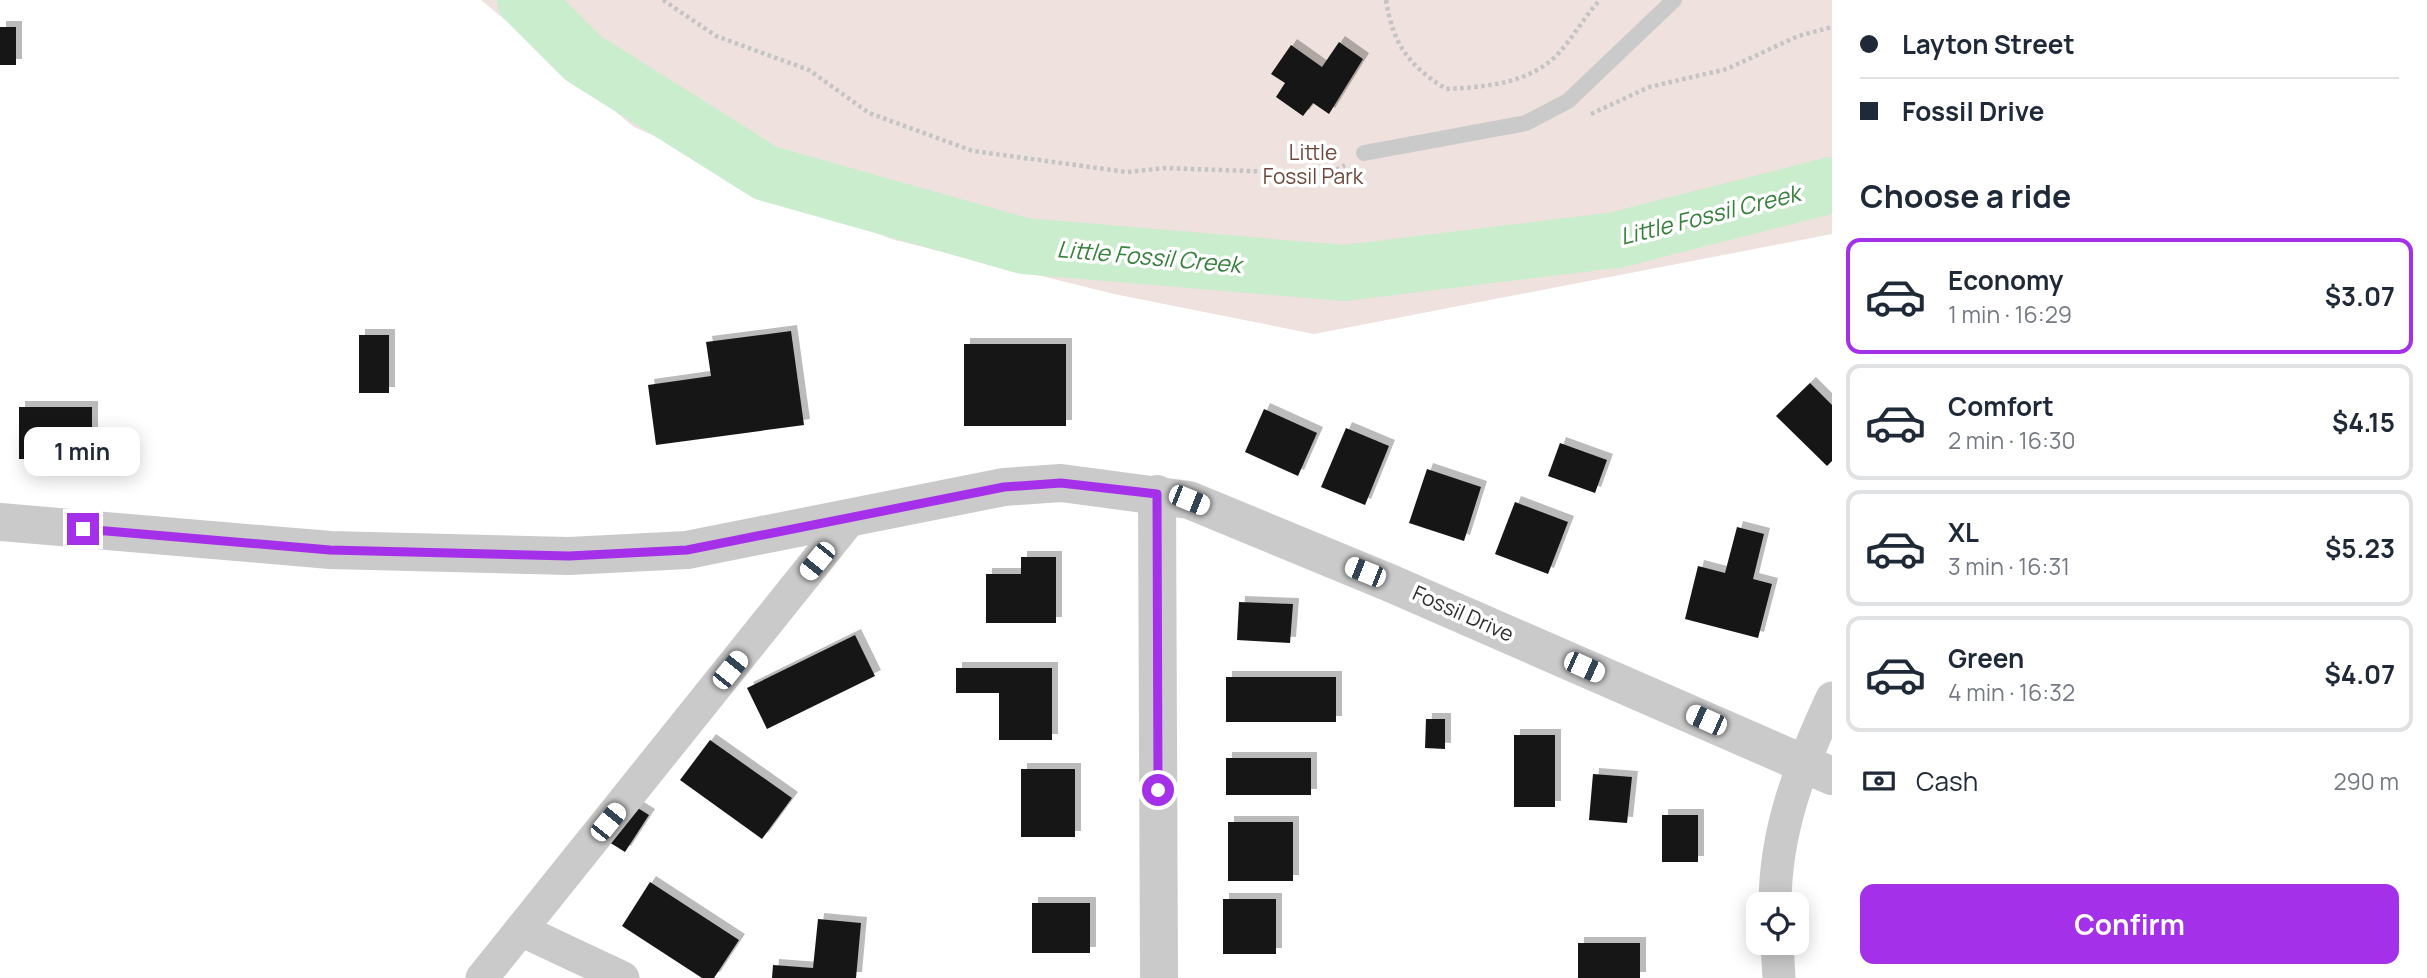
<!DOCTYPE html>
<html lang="en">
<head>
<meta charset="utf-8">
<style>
	body { margin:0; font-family:Manrope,sans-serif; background:#f2f2f3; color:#1f2937; height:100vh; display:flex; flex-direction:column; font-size:26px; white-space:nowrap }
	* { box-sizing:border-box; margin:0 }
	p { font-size:23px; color:#747a83 }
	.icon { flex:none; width:38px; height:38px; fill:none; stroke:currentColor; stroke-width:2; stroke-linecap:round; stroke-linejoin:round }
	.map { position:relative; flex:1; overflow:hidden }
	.side { display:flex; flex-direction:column; background:#fff; width:595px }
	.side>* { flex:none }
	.banner { display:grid; align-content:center; height:154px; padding:0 28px; background:#fff }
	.controls { position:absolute; left:1746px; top:892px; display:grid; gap:14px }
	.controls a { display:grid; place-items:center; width:63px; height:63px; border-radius:14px; background:#fff; box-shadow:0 4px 18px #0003; font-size:35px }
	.end { position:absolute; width:32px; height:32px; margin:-16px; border:9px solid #a530e9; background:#fff; box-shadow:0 0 0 4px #fff }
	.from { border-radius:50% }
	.bubble { position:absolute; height:49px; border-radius:14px; background:#fff; box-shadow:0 4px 18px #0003; font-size:23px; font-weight:700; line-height:49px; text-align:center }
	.car { position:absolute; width:21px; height:42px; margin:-21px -10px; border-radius:9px; box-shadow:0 0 5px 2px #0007; background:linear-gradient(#fff 24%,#345 0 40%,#fff 0 76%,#345 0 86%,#fff 0) }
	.banner b { display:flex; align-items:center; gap:24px; height:66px; font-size:26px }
	.banner b+b { border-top:2px solid #e0e1e3 }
	.banner i { width:18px; height:18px; background:#1f2937 }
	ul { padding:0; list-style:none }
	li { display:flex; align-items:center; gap:21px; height:116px; margin:0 14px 10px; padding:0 14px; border:4px solid #e0e1e3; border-radius:14px }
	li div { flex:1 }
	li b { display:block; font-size:26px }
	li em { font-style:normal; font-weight:700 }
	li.current { border-color:#a530e9 }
	li>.icon { width:63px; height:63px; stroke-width:1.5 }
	h2 { padding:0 28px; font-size:32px; line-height:84px }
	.pay { display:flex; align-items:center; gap:18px; height:77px; padding:0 28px; font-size:26px }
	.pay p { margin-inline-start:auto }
	.button { display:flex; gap:14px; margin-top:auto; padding:14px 28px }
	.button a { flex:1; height:80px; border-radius:14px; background:#a530e9; color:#fff; font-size:28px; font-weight:700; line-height:80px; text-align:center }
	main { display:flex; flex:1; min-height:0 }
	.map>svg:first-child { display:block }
</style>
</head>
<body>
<main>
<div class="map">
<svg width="1832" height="978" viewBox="0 0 1832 978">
	<defs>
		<filter id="shadow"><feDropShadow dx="6" dy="-6" stdDeviation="0" flood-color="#0004"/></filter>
	</defs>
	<rect width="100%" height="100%" fill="#fff"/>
	<polygon fill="#eee1de" points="481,0 1832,0 1832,234 1314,334 1114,294 891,239 634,127"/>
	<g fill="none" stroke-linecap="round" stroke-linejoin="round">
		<polyline stroke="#caedce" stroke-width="56" points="525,0 583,58 766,173 1024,246 1344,273 1616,240 1832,185"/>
	</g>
	<g fill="#171717" filter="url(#shadow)">
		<rect x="0" y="27" width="16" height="38"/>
		<polygon points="1339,42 1363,59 1329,114 1313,103 1303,116 1276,97 1285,83 1271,74 1291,45 1322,67"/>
		<polygon points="791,331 804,425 656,445 648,385 711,376 706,342"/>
		<rect x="359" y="335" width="30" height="58"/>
		<rect x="964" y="344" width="102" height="82"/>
		<polygon points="1810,383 1832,405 1832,461 1827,466 1776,416"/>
		<rect x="19" y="407" width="73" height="52"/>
		<polygon points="1264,409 1317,433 1298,476 1245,452"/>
		<polygon points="1346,428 1389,446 1365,505 1321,487"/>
		<polygon points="1560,443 1607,460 1595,493 1548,476"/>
		<polygon points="1427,469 1481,487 1464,541 1409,523"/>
		<polygon points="1515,502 1568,522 1548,574 1495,554"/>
		<polygon points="1737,527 1764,534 1753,579 1772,584 1758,638 1685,619 1698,566 1725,573"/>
		<polygon points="1021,557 1056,557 1056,623 986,623 986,574 1021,574"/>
		<polygon points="1239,602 1293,604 1290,643 1237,640"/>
		<polygon points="855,635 875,676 767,729 747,688"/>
		<polygon points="956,668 1052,668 1052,740 999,740 999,693 956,693"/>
		<rect x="1226" y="677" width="110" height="45"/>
		<polygon points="1426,719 1445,719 1445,749 1425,748"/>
		<rect x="1514" y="735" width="41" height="72"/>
		<polygon points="710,740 792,798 762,839 680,780"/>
		<rect x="1226" y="758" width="85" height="37"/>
		<rect x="1021" y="769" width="54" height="68"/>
		<polygon points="1593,774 1632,777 1627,823 1589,820"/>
		<polygon points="633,805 649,815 625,852 609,842"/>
		<rect x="1662" y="815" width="36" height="47"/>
		<rect x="1228" y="822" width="65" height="59"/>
		<polygon points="650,882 739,940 714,978 702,978 622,926"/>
		<rect x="1223" y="899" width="53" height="55"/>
		<rect x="1032" y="903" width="58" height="50"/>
		<polygon points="818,919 861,923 856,978 772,978 773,965 813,968"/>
		<rect x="1578" y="943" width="62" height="35"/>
	</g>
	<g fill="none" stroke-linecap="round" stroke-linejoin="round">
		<g stroke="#c4c4c4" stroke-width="4.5" stroke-dasharray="3.5 3.5" stroke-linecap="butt">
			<polyline points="663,0 716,36 809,70 869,113 973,151 1127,172 1166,168 1329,174 1345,165"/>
			<path d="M1386,0C1393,44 1408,65 1446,89C1485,87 1528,84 1557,55C1573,38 1584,17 1600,0"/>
			<polyline points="1591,114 1649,87 1727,69 1798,36 1832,27"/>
		</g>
		<polyline stroke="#cacaca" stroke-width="16" points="1364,153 1526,123 1568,101 1674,0"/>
		<g stroke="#cacaca" stroke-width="33">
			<path d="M1775,905C1775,829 1801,765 1832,698"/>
			<polyline points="521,930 623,978"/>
			<polyline points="1777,943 1779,978"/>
			<polyline points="482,978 851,518"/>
		</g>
		<g stroke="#cacaca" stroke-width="38">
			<polyline points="1157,494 1159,978"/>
			<polyline points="0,522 330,550 569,556 687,550 1004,487 1061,483 1189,500 1390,583 1832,776"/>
		</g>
	</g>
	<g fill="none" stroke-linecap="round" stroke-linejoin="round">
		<polyline stroke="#a530e9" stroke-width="9" points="83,529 330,550 569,556 687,550 1004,487 1061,483 1157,494 1158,790"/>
	</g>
	<g text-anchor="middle" stroke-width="7" stroke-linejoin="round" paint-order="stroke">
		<g font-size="21" fill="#6e483c" stroke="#fff">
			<text x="1313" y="160">Little<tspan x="1313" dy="24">Fossil Park</tspan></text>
		</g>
		<g font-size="21" fill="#303030" stroke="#fff">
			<text transform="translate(1463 614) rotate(24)" y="7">Fossil Drive</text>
		</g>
		<g font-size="23" font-style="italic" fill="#36813c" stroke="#fff">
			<text transform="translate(1710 215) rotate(-14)" y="8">Little Fossil Creek</text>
			<text transform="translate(1149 257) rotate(5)" y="8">Little Fossil Creek</text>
		</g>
	</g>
</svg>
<div class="controls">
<a><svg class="icon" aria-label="locate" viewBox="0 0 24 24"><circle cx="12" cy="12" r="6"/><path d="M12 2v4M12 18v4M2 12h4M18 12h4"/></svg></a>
</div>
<i class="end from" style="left:1158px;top:790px"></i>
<i class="end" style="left:83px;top:529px"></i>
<div class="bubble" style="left:24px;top:427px;width:116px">1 min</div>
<i class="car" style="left:1189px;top:500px;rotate:112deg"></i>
<i class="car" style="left:817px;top:561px;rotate:219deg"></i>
<i class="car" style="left:1365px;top:572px;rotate:292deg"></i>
<i class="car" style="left:1584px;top:667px;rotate:114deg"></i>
<i class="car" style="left:730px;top:670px;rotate:39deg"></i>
<i class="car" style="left:1706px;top:720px;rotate:294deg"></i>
<i class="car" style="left:608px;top:822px;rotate:39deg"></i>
</div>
<section class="side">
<div class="banner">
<b><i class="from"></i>Layton Street</b>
<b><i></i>Fossil Drive</b>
</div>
<h2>Choose a ride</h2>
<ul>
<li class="current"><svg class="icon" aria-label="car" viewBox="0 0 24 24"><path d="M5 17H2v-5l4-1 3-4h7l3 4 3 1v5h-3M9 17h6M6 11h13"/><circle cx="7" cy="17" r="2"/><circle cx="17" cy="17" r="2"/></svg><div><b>Economy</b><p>1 min · 16:29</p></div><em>$3.07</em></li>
<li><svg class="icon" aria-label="car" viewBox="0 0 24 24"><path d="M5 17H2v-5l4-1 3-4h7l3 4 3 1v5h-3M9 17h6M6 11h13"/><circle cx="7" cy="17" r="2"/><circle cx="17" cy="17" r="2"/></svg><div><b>Comfort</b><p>2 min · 16:30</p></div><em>$4.15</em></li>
<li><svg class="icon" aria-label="car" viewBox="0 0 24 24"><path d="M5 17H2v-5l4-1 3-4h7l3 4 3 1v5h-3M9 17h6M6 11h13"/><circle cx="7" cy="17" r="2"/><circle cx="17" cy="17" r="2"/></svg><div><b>XL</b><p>3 min · 16:31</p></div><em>$5.23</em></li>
<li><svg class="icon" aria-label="car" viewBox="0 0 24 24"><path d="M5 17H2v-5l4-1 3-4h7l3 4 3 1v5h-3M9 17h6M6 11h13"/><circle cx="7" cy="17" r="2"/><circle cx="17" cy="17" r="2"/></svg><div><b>Green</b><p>4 min · 16:32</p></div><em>$4.07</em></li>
</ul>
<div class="pay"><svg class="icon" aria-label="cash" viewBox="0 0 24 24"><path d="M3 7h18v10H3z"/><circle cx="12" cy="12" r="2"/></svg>Cash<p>290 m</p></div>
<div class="button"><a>Confirm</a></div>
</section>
</main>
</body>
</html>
